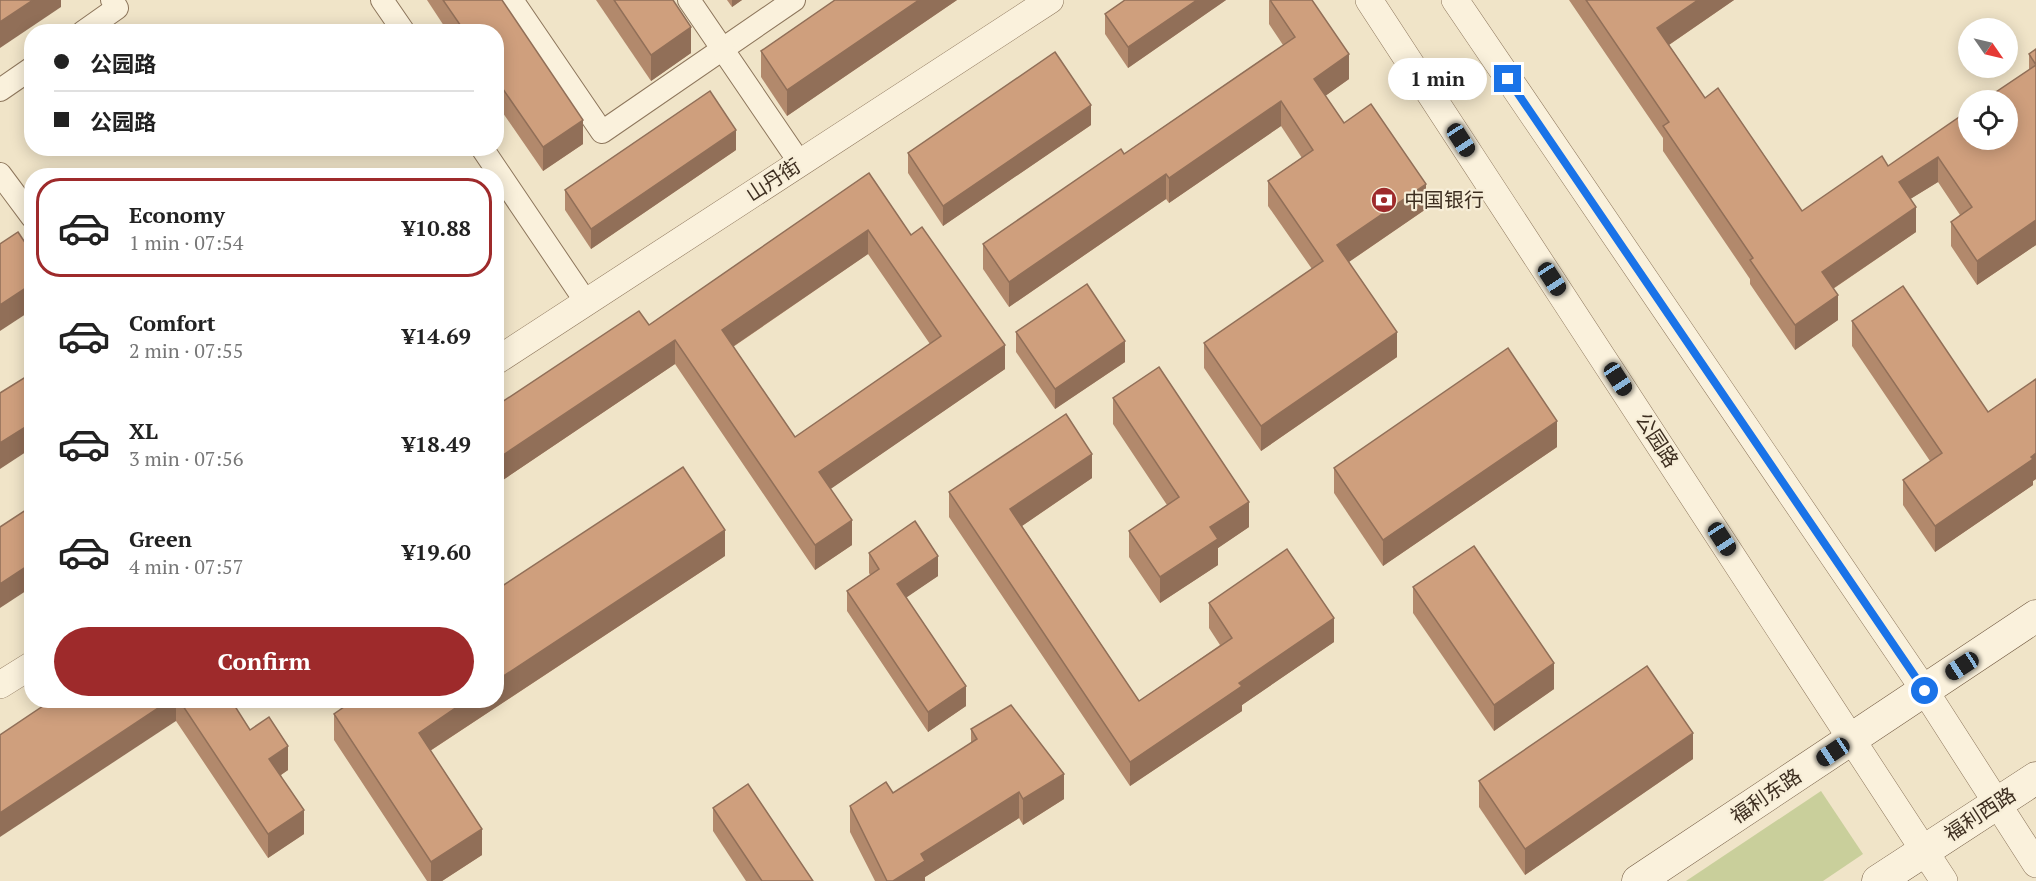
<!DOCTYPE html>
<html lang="en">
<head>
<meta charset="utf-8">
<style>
	body { margin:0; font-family:"PT Serif","Noto Sans SC",serif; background:#f2f2f2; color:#222; height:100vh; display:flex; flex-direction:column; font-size:22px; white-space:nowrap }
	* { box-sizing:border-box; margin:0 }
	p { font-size:20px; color:#767676 }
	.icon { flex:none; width:33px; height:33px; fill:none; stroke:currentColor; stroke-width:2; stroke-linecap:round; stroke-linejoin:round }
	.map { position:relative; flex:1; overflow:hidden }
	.details { position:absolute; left:24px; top:168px; width:480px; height:540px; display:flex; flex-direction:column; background:#fff; border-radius:24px; box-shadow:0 3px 15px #0003 }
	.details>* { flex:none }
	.banner { position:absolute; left:24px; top:24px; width:480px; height:132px; border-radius:24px; box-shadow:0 3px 15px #0003; display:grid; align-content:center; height:132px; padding:0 30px; background:#fff }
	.needle { width:39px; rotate:124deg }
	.controls { position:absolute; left:1958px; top:18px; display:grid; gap:12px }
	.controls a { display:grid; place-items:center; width:60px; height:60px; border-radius:50%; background:#fff; box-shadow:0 3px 15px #0003; font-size:30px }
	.end { position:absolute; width:27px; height:27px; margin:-14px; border:8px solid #1a73e8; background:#fff; box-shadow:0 0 0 3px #fff }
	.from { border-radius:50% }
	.bubble { position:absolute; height:42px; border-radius:21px; background:#fff; box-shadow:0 3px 15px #0003; font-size:20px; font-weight:600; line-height:42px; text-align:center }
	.car { position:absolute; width:18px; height:36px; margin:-18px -9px; border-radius:8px; box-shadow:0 0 4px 2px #0007; background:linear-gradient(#222 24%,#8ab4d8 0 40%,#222 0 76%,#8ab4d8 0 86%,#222 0) }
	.banner b { display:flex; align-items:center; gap:21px; height:57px; font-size:22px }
	.banner b+b { border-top:2px solid #e0e0e0 }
	.banner i { width:15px; height:15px; background:#222 }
	ul { padding:10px 0 0; list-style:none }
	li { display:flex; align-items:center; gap:18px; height:99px; margin:0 12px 9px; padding:0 18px; border:3px solid transparent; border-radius:24px }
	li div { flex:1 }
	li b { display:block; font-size:22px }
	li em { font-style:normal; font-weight:600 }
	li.on { border-color:#9e2a2b }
	li>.icon { width:54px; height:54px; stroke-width:1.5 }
	.action { display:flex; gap:12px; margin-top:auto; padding:12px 30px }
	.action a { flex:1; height:69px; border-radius:36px; background:#9e2a2b; color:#fff; font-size:24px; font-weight:600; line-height:69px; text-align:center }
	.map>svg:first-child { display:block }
</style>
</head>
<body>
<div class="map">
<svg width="2036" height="881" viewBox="0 0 2036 881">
	<rect width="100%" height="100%" fill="#f0e4c8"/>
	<polygon fill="#c9cf9b" points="1821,791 1863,854 1823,881 1686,881"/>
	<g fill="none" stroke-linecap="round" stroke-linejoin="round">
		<g stroke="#8d765c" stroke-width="24">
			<g id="minor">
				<polyline points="382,0 404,32"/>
				<polyline points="512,0 602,132 794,0"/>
				<polyline points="689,0 800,163"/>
				<polyline points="83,32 117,8 112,0"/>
				<polyline points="0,90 32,68"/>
				<polyline points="482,148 586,302"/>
				<polyline points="0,174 32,217"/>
			</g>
		</g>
		<g stroke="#8d765c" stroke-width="28">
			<g id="tertiary">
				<polyline points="1369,0 1944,881"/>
				<polyline points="1455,0 1925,691 2036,864"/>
				<polyline points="496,361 1050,0"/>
				<polyline points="0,685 32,665"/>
			</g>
		</g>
		<g stroke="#6f573f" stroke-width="33">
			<g id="secondary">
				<polyline points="1638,881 2036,616"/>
				<polyline points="1878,881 2036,778"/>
			</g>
		</g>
		<use href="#minor" stroke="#faf1dc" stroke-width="22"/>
		<use href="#tertiary" stroke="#faf1dc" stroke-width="27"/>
		<use href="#secondary" stroke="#faf1dc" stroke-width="32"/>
	</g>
	<g fill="#b2896c" fill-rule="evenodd">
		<polygon points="427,0 502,0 583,144 543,171 496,103 496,32 448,32"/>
		<polygon points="596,0 673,0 691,53 651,81"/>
		<polygon points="727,0 742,0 732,7"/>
		<polygon points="835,0 957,0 787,116 761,77 761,51"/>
		<polygon points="1125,0 1226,0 1128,68 1105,34 1105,14"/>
		<polygon points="1269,0 1349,79 1325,96 1344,123 1426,209 1349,262 1397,357 1261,451 1204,368 1204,343 1312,269 1268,206 1268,181 1302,158 1281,126 1169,203 1166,199 1009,307 983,269 983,244 1124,154 1283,45 1269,24"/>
		<polygon points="1569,0 1734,0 1669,45 1705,98 1802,211 1888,166 2029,70 2029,54 2036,49 2036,245 1977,285 1951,246 1951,222 1960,215 1938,182 1910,199 1916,232 1833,289 1838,320 1795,350 1750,284 1750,279 1663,151 1663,138"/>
		<polygon points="1091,125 943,226 908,173 908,153"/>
		<polygon points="736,150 591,249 565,210 565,190"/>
		<path d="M869,173L911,235L1005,369L830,489L852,545L815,570L675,364L500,482L498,479L496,406L649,325ZM868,254L930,344L795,437L733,347Z"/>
		<polygon points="1852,321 1988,412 2036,379 2036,479 2033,481 2033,485 1935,552 1903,505 1903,480 1930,461 1852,346"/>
		<polygon points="1016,332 1125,362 1055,409 1016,352"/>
		<polygon points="1113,398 1249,527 1218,548 1218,565 1160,603 1129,557 1129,531 1167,505 1113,424"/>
		<polygon points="1557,447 1383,566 1334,493 1334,468"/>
		<polygon points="1092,478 1022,526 1139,701 1220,645 1209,628 1209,603 1334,642 1242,705 1242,711 1130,786 949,517 949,492"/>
		<polygon points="869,553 938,576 906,597 966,706 928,732 847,611 847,591 870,575 869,573"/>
		<polygon points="725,556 430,751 482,855 442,881 427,881 334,740 334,714"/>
		<polygon points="1413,587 1554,689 1494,731 1413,613"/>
		<polygon points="52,700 231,700 250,730 288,770 281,775 304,834 268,858 176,721"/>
		<polygon points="971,729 1064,799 1023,825 1019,818 925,877 925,881 875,881 850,832 850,806 893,793 971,743"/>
		<polygon points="1693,759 1525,875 1479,807 1479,781"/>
		<polygon points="713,808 813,881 746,881 713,831"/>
	</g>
	<g fill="#916f58">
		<polygon points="33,0 61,0 61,7 0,48 0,22"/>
		<polygon points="732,0 742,0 732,7"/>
		<polygon points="919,0 957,0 787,116 787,90"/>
		<polygon points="1197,0 1226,0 1128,68 1128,47"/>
		<polygon points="1698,0 1734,0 1657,53 1657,28"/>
		<polygon points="691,27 691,53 651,81 651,55"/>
		<polygon points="1349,54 1349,79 1314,104 1314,79"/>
		<polygon points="1281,101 1281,126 1169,203 1169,178"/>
		<polygon points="1091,105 1091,125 943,226 943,206"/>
		<polygon points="583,120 583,144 543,171 543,147"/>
		<polygon points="736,130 736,150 591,249 591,229"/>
		<polygon points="1938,157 1938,182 1899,206 1899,182"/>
		<polygon points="1166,174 1166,199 1009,307 1009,282"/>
		<polygon points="1426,184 1426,209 1337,270 1337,245"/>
		<polygon points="1916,207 1916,232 1822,296 1822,272"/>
		<polygon points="2036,220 2036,245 1977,285 1977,261"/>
		<polygon points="868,230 868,254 722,354 722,330"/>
		<polygon points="32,284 32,310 0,331 0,305"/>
		<polygon points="1838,295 1838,320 1795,350 1795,325"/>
		<polygon points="1397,332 1397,357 1261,451 1261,426"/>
		<polygon points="675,340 675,364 500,482 500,457"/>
		<polygon points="1125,341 1125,362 1055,409 1055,389"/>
		<polygon points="1005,345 1005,369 819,497 819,472"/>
		<polygon points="1557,421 1557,447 1383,566 1383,540"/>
		<polygon points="32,423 32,448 0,469 0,443"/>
		<polygon points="2036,453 2036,479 2033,481 2033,485 1935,552 1935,526"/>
		<polygon points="1092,454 1092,478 1010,534 1010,509"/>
		<polygon points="498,455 498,479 496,480 496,456"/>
		<polygon points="1249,502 1249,527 1218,548 1218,565 1160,603 1160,577 1210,527"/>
		<polygon points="852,520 852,545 815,570 815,545"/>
		<polygon points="725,530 725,556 419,758 419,733 467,700 496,700 496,681"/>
		<polygon points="938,556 938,576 897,604 897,584"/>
		<polygon points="32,563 32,587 0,608 0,584"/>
		<polygon points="1334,618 1334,642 1242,705 1242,711 1130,786 1130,762 1239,683"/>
		<polygon points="1554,663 1554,689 1494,731 1494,705"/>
		<polygon points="966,686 966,706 928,732 928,712"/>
		<polygon points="170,700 176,700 176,721 0,837 0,813"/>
		<polygon points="1693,733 1693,759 1525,875 1525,849"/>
		<polygon points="288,746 288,770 269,783 269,759"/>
		<polygon points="1064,774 1064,799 1023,825 1023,799"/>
		<polygon points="1019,792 1019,818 925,877 925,881 893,881 921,854"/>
		<polygon points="304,810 304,834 268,858 268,834"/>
		<polygon points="482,829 482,855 442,881 431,881 431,862"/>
	</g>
	<g fill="#cf9f7d" stroke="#916f58" stroke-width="1.5" fill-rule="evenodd">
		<polygon points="0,0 33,0 0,22"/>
		<polygon points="443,0 502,0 583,120 543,147 496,79 496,32 465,32"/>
		<polygon points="614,0 673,0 691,27 651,55"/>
		<polygon points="835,0 919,0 787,90 761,51"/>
		<polygon points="1125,0 1197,0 1128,47 1105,14"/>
		<polygon points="1270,0 1312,0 1349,54 1314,79 1344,123 1371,104 1426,184 1337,245 1397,332 1261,426 1204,343 1323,261 1268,181 1313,150 1281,101 1169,178 1166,174 1009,282 983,244 1121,149 1124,154 1295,37"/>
		<polygon points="1586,0 1698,0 1657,28 1705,98 1718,88 1802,211 1882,156 1888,166 1968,111 1968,140 2007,140 2007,100 1984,100 2036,65 2029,54 2036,49 2036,220 1977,261 1951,222 1972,207 1938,157 1899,182 1916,207 1822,272 1838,295 1795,325 1750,260 1753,258 1663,126 1669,122"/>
		<polygon points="1055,52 1091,105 943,206 908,153"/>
		<polygon points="710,91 736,130 591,229 565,190"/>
		<path d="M869,173L911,235L922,227L1005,345L819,472L852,520L815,545L675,340L500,457L498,455L496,456V406L639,311L649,325ZM868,230L941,336L795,437L722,330Z"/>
		<polygon points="18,232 32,253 32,284 0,305 0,244"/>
		<polygon points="1087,284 1125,341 1055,389 1016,332"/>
		<polygon points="1903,286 1988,412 2036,379 2036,453 2031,457 2033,459 1935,526 1903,480 1942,453 1852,321"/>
		<polygon points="1508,348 1557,421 1383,540 1334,468"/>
		<polygon points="1159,367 1249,502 1210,527 1218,539 1160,577 1129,531 1179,497 1113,398"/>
		<polygon points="32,373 32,423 0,443 0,393"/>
		<polygon points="1066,414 1092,454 1010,509 1139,701 1232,638 1209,603 1287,549 1334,618 1239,683 1242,686 1130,762 949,492"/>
		<polygon points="683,467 725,530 496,681 496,590"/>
		<polygon points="32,506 32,563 0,584 0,527"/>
		<polygon points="915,521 938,556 897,584 966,686 928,712 847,591 879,569 869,553"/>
		<polygon points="1474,546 1554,663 1494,705 1413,587"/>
		<polygon points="1647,666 1693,733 1525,849 1479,781"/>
		<polygon points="52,700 170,700 0,813 0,735"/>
		<polygon points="179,700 231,700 250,730 269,717 288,746 269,759 304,810 268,834"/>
		<polygon points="354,700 467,700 419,733 482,829 431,862 334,714"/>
		<polygon points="1011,705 1064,774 1023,799 1019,792 921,854 925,861 893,881 887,881 850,806 886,782 893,793 977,739 971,729"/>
		<polygon points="748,784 813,881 762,881 713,808"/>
	</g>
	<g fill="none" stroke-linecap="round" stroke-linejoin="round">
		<polyline stroke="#1a73e8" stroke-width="8" points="1508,79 1925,691"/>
	</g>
	<defs>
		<g id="bank-disc" transform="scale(1.35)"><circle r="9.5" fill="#9e2a2b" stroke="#f7eed8"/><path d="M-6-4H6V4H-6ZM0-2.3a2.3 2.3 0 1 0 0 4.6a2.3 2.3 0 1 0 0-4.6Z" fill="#fff"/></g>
	</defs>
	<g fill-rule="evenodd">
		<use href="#bank-disc" x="1384" y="200"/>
	</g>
	<g text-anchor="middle" stroke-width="4.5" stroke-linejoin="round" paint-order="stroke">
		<g font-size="20" fill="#3d2e20" stroke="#f7eed8">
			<text transform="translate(773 180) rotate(-33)" y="7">山丹街</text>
			<text transform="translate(1657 440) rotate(57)" y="7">公园路</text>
			<text transform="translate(1766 796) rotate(-34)" y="7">福利东路</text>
			<text transform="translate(1980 814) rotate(-33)" y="7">福利西路</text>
		</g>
		<g font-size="20" fill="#3d2e20" stroke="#f7eed8" text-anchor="start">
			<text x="1404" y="207">中国银行</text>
		</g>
	</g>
</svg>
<div class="controls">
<a><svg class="needle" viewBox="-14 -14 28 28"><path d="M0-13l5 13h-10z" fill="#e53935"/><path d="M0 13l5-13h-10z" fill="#767676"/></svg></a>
<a><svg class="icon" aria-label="locate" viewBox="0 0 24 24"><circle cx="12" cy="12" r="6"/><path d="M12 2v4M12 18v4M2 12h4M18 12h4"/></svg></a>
</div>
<i class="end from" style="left:1925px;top:691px"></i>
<i class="end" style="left:1508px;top:79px"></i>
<div class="bubble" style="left:1388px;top:58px;width:99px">1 min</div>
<i class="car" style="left:1461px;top:140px;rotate:147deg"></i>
<i class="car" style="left:1552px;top:279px;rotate:147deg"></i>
<i class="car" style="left:1618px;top:379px;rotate:147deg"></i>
<i class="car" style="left:1722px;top:539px;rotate:147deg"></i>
<i class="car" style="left:1962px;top:666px;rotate:237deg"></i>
<i class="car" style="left:1833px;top:752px;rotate:236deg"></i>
<div class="banner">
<b><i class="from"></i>公园路</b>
<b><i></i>公园路</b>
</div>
<section class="details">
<ul>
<li class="on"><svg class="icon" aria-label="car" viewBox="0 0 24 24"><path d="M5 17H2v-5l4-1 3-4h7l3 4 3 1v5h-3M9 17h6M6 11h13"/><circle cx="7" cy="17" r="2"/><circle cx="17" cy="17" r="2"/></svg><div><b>Economy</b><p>1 min · 07:54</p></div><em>¥10.88</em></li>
<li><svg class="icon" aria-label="car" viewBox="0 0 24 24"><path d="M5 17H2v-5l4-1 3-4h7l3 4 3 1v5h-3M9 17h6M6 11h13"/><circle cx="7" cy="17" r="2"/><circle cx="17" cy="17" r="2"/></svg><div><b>Comfort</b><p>2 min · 07:55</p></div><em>¥14.69</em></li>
<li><svg class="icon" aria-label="car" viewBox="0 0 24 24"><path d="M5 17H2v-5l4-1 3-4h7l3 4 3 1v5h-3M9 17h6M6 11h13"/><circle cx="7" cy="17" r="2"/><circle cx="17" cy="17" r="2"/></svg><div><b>XL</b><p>3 min · 07:56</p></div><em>¥18.49</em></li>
<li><svg class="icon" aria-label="car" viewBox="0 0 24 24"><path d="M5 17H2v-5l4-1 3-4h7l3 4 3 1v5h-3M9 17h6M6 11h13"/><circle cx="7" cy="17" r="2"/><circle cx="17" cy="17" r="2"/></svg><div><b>Green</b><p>4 min · 07:57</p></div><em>¥19.60</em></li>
</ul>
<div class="action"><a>Confirm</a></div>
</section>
</div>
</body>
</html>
